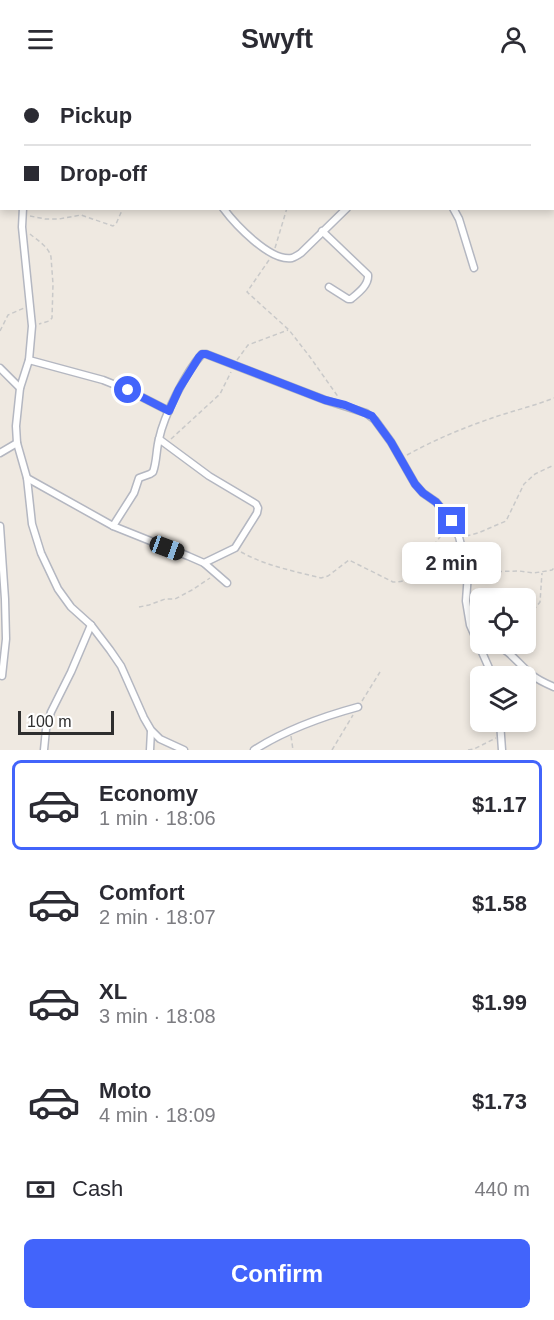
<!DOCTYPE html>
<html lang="en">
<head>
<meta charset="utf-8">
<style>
	body { margin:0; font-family:Helvetica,sans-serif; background:#f7f7f7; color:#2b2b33; height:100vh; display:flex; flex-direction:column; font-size:22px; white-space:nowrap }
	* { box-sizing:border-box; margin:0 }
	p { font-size:20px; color:#7c7c81 }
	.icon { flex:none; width:33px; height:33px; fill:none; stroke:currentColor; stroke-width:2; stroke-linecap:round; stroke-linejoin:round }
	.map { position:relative; height:672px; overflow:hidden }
	.side { display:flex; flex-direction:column; background:#fff; flex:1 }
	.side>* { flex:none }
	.top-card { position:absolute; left:0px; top:0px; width:555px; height:132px; box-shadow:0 3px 9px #0003; display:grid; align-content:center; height:132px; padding:0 24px; background:#fff }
	.buttons { position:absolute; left:470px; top:510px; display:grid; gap:12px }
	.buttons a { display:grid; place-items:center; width:66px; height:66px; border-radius:9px; background:#fff; box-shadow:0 3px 9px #0003; font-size:30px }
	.scale { position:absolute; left:18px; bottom:15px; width:96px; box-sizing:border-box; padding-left:6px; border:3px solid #2e2e2e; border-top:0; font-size:16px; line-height:21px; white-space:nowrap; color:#2e2e2e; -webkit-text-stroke:4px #fff; paint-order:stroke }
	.end { position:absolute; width:27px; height:27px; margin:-14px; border:8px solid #4264fb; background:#fff; box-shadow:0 0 0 3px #fff }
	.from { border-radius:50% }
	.bubble { position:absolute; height:42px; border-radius:9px; background:#fff; box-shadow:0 3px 9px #0003; font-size:20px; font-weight:700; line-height:42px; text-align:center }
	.car { position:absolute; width:18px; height:36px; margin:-18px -9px; border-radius:8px; box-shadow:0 0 4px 2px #0007; background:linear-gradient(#222 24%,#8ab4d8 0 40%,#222 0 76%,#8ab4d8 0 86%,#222 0) }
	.top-card b { display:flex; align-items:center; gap:21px; height:57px; font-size:22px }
	.top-card b+b { border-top:2px solid #e1e1e2 }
	.top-card i { width:15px; height:15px; background:#2b2b33 }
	ul { padding:10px 0 0; list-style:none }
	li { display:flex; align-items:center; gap:18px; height:90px; margin:0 12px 9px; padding:0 12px; border:3px solid transparent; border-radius:9px }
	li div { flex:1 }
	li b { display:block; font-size:22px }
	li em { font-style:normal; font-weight:700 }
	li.on { border-color:#4264fb }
	li>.icon { width:54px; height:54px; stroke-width:1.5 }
	.pay { display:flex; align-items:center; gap:15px; height:66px; padding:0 24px; font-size:22px }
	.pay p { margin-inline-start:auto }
	.cta { display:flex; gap:12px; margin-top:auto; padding:12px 24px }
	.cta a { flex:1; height:69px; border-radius:9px; background:#4264fb; color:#fff; font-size:24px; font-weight:700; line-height:69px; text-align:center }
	header { display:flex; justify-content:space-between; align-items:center; height:78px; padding:0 24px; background:#fff; font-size:27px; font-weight:700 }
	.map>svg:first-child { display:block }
</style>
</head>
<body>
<header><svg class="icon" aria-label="menu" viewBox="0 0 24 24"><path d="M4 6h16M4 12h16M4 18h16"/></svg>Swyft<svg class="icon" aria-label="person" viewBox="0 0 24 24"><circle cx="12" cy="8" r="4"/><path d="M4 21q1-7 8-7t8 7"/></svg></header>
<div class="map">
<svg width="554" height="672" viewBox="0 0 554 672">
	<rect width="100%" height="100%" fill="#efe9e1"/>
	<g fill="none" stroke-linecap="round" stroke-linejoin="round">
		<g stroke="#b4b7c1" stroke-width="9">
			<g id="minor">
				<polyline points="276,0 279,2"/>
				<polyline points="376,0 378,2"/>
				<polyline points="30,2 30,0"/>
				<polyline points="66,2 67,0"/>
				<polyline points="127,2 127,0"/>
				<polyline points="197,2 200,0"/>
				<polyline points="395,2 397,0"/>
				<polyline points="499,2 501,0"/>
				<polyline points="0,31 2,31"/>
				<polyline points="0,50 2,52"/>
				<polyline points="23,130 22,149 32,248 29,282 20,310 16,348 17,365 27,400 32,446 41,475 58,511 71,529 91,547 110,572 121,588 144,640 151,652 160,661 184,672"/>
				<path d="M223,130C235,146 270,184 292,180C295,179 298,177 301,175L347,130"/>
				<polyline points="453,130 459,141 474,190"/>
				<path d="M322,153L368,197C369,207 358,215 351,221H348L329,209"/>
				<polyline points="29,282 103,302 128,312 169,333"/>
				<polyline points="0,290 20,310"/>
				<polyline points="159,361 209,398 256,426 258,430 257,435 235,470 204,485"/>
				<polyline points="0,375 17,365"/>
				<polyline points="27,400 113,448 188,478 204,485 227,505"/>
				<polyline points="0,448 5,521 6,561 2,598"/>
				<path d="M113,448L134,415L139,400L150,396L153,394C157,383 156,372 159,361C164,337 186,294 202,276H206L325,322L366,335L375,342L391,364L415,406L423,415L436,424L452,443L459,459L468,495L466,523L470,547L489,590L492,598"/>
				<path d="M494,566C511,573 518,586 532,597C538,602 547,606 554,609"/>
				<polyline points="500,644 502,672"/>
				<polyline points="44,672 46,651 51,634 71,594 91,547"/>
				<polyline points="150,672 151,653"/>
				<path d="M254,672C287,651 321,639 358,629"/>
			</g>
		</g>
		<g stroke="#c9c9c9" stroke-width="1.5" stroke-dasharray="4.5 3" stroke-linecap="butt">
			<polyline points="75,0 80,2"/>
			<polyline points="165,2 168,0"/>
			<polyline points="30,138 45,141 59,141 81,137 113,148 116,146 123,130"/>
			<path d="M30,156C37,162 49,169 51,179L53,206L52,240L49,243L39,246"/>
			<polyline points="275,170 287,130"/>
			<polyline points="269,182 247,214 289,252 310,279 339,320"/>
			<polyline points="0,253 8,237 24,230"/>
			<polyline points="237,282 248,267 288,252"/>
			<polyline points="171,361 220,316 231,294"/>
			<path d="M407,377C434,362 463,350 492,340C512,333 534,328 554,320"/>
			<polyline points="466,458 478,455 506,443 524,406 535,396 554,387"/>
			<path d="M241,474C266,488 294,493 321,500L328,498L349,482L393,504C402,504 406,503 412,497L448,448"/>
			<polyline points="475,494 519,493 534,495 552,492 554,490"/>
			<polyline points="139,529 149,527 165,521 175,521 192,512 210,500"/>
			<polyline points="525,533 536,529 540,524 542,495"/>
			<polyline points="362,623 380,594"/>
			<polyline points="291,658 293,672"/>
			<polyline points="332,672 353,637"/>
			<polyline points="468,672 474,671 496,660"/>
		</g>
		<use href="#minor" stroke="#fff" stroke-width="6"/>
	</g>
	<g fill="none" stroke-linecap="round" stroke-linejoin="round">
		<polyline stroke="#4264fb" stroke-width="8" points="128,312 169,333 179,311 199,279 202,276 206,276 325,322 345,327 372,338 391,364 415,406 423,415 436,424 452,443"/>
	</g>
</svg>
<div class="buttons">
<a><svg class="icon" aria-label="locate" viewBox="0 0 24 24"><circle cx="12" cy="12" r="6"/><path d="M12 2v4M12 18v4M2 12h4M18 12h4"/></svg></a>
<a><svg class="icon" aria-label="layers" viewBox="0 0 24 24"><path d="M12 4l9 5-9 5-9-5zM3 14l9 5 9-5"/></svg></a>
</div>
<div class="scale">100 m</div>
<i class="end from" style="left:128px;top:312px"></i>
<i class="end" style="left:452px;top:443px"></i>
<div class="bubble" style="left:402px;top:464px;width:99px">2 min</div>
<i class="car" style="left:167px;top:470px;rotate:110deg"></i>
<div class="top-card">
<b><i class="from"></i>Pickup</b>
<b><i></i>Drop-off</b>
</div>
</div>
<section class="side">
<ul>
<li class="on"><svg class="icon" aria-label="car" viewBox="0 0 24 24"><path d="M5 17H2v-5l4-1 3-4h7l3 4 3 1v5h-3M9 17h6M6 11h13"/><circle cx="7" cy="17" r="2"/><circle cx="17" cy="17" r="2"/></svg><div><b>Economy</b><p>1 min · 18:06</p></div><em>$1.17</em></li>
<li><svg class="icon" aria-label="car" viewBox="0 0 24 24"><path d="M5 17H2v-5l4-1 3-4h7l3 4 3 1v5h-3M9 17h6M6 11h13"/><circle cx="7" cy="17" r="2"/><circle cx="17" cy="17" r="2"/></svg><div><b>Comfort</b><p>2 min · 18:07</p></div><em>$1.58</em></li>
<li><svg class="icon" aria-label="car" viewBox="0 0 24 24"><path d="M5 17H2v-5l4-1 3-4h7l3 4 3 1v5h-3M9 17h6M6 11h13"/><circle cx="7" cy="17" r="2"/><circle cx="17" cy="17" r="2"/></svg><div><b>XL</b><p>3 min · 18:08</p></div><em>$1.99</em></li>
<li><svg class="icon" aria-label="car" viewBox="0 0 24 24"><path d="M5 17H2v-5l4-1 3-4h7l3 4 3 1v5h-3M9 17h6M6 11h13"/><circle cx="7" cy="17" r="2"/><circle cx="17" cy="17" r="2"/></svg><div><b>Moto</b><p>4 min · 18:09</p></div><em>$1.73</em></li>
</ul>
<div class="pay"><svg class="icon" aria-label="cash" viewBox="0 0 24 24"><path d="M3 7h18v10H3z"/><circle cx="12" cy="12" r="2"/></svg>Cash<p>440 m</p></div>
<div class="cta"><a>Confirm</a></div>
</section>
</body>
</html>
